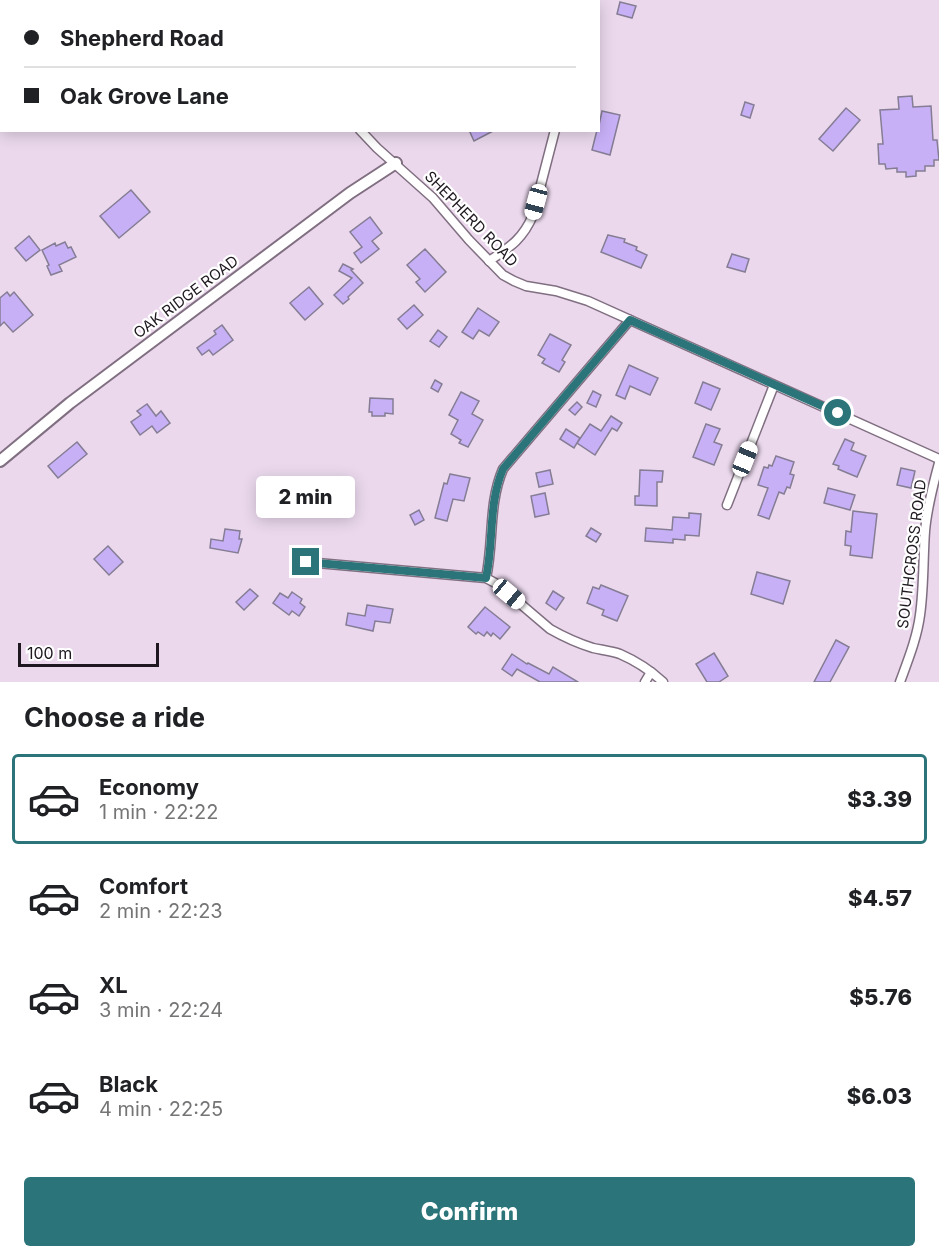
<!DOCTYPE html>
<html lang="en">
<head>
<meta charset="utf-8">
<style>
	body { margin:0; font-family:Inter,sans-serif; background:#f2f2f2; color:#202124; height:100vh; display:flex; flex-direction:column; font-size:22px; white-space:nowrap }
	* { box-sizing:border-box; margin:0 }
	p { font-size:20px; color:#757577 }
	.icon { flex:none; width:33px; height:33px; fill:none; stroke:currentColor; stroke-width:2; stroke-linecap:round; stroke-linejoin:round }
	.map { position:relative; height:682px; overflow:hidden }
	.sheet { display:flex; flex-direction:column; background:#fff; flex:1 }
	.sheet>* { flex:none }
	.top-card { position:absolute; left:0px; top:0px; width:600px; height:132px; box-shadow:0 3px 15px #0003; display:grid; align-content:center; height:132px; padding:0 24px; background:#fff }
	.scale { position:absolute; left:18px; bottom:15px; width:141px; box-sizing:border-box; padding-left:6px; border:3px solid #1f1820; border-top:0; font-size:16px; line-height:21px; white-space:nowrap; color:#1f1820; -webkit-text-stroke:4px #fff; paint-order:stroke }
	.end { position:absolute; width:27px; height:27px; margin:-14px; border:8px solid #2b757a; background:#fff; box-shadow:0 0 0 3px #fff }
	.from { border-radius:50% }
	.bubble { position:absolute; height:42px; border-radius:6px; background:#fff; box-shadow:0 3px 15px #0003; font-size:20px; font-weight:800; line-height:42px; text-align:center }
	.car { position:absolute; width:18px; height:36px; margin:-18px -9px; border-radius:8px; box-shadow:0 0 4px 2px #0007; background:linear-gradient(#fff 24%,#345 0 40%,#fff 0 76%,#345 0 86%,#fff 0) }
	.top-card b { display:flex; align-items:center; gap:21px; height:57px; font-size:22px }
	.top-card b+b { border-top:2px solid #e0e0e0 }
	.top-card i { width:15px; height:15px; background:#202124 }
	ul { padding:0; list-style:none }
	li { display:flex; align-items:center; gap:18px; height:90px; margin:0 12px 9px; padding:0 12px; border:3px solid transparent; border-radius:6px }
	li div { flex:1 }
	li b { display:block; font-size:22px }
	li em { font-style:normal; font-weight:800 }
	li.on { border-color:#2b757a }
	li>.icon { width:54px; height:54px; stroke-width:1.5 }
	h2 { padding:0 24px; font-size:27px; line-height:72px }
	.primary-button { display:flex; gap:12px; margin-top:auto; padding:12px 24px }
	.primary-button a { flex:1; height:69px; border-radius:6px; background:#2b757a; color:#fff; font-size:24px; font-weight:800; line-height:69px; text-align:center }
	.map>svg:first-child { display:block }
</style>
</head>
<body>
<div class="map">
<svg width="939" height="682" viewBox="0 0 939 682">
	<rect width="100%" height="100%" fill="#ebd8ed"/>
	<g fill="#c8b0f7" stroke="#847d94" stroke-width="1.5">
		<polygon points="620,2 636,6 632,18 617,14"/>
		<polygon points="912,96 913,107 931,106 933,140 937,140 939,160 934,160 934,166 925,166 925,171 916,171 916,176 906,177 906,172 897,172 897,168 886,169 885,164 879,164 878,144 883,144 880,110 899,109 898,97"/>
		<polygon points="745,102 754,105 750,118 741,115"/>
		<polygon points="846,108 860,120 833,151 819,139"/>
		<polygon points="602,111 620,115 610,155 592,150 597,130 598,130"/>
		<polygon points="469,130 495,130 474,141"/>
		<polygon points="131,190 150,212 119,238 100,216"/>
		<polygon points="370,217 382,233 372,241 379,249 361,263 354,253 362,247 350,232"/>
		<polygon points="608,235 625,239 624,242 637,247 636,250 647,255 641,268 601,252"/>
		<polygon points="29,236 40,250 26,261 15,248"/>
		<polygon points="65,242 68,248 71,247 76,257 59,265 62,271 51,275 47,266 49,265 42,250 55,243 56,246"/>
		<polygon points="425,249 446,272 425,292 416,282 420,279 407,265"/>
		<polygon points="732,254 749,259 745,272 727,267"/>
		<polygon points="343,264 353,269 351,270 363,283 348,297 349,299 343,304 334,295 352,278 339,271"/>
		<polygon points="309,287 323,304 305,320 290,303"/>
		<polygon points="7,292 10,296 14,292 33,315 13,332 4,322 0,326 0,298"/>
		<polygon points="414,305 423,315 407,329 398,319"/>
		<polygon points="478,308 499,322 489,336 479,330 473,339 462,332"/>
		<polygon points="222,325 233,340 213,355 209,350 202,355 197,348 216,334 214,331"/>
		<polygon points="438,330 447,337 439,347 430,341"/>
		<polygon points="550,334 571,345 562,360 565,362 559,372 542,363 545,359 538,355"/>
		<polygon points="629,365 658,378 650,395 630,386 625,399 616,395"/>
		<polygon points="435,380 442,384 438,392 431,388"/>
		<polygon points="703,382 720,389 711,410 695,403"/>
		<polygon points="593,391 601,395 596,407 587,403"/>
		<polygon points="461,392 479,401 472,414 483,420 468,447 459,443 461,440 451,434 458,420 449,415"/>
		<polygon points="370,398 393,399 393,414 385,413 385,416 372,416 372,412 369,412"/>
		<polygon points="577,402 582,407 575,415 569,410"/>
		<polygon points="147,404 156,416 161,411 170,423 157,433 152,426 140,435 131,422 141,415 137,411"/>
		<polygon points="611,416 622,423 617,431 612,428 595,455 577,443 590,424 601,431"/>
		<polygon points="706,424 720,429 714,442 722,445 714,465 693,457"/>
		<polygon points="566,429 580,438 574,448 560,439"/>
		<polygon points="845,439 854,443 851,450 866,456 857,477 838,469 839,466 833,464"/>
		<polygon points="77,442 87,454 58,478 48,466"/>
		<polygon points="776,456 794,462 790,474 794,475 790,488 787,487 784,494 779,492 769,519 758,515 768,488 758,485 764,467 768,468 769,465 772,466"/>
		<polygon points="901,468 915,471 911,488 897,485"/>
		<polygon points="550,470 553,484 539,487 536,473"/>
		<polygon points="640,470 663,471 662,482 657,482 657,506 635,505 635,496 639,496"/>
		<polygon points="450,474 470,478 464,501 453,499 447,521 435,518 444,483 447,484"/>
		<polygon points="312,486 338,488 337,502 333,502 333,509 320,508 320,505 294,503 294,493 311,495"/>
		<polygon points="828,488 855,495 850,510 824,503"/>
		<polygon points="545,493 549,514 535,517 531,496"/>
		<polygon points="419,510 424,520 415,525 410,515"/>
		<polygon points="853,511 877,514 872,558 850,555 851,546 845,545 846,531 851,532"/>
		<polygon points="689,513 701,514 699,536 685,535 685,540 673,539 673,543 645,541 646,528 672,530 673,517 689,518"/>
		<polygon points="591,528 601,534 596,542 586,536"/>
		<polygon points="225,529 240,531 239,539 242,539 238,553 210,548 211,539 223,541"/>
		<polygon points="108,546 123,562 109,575 94,559"/>
		<polygon points="757,572 790,581 783,604 751,594"/>
		<polygon points="601,585 628,596 617,621 602,615 604,610 587,603 593,587 599,589"/>
		<polygon points="250,589 258,596 244,610 236,602"/>
		<polygon points="553,591 564,598 556,610 546,603"/>
		<polygon points="292,592 302,599 300,603 305,607 299,616 292,611 289,615 273,603 280,593 288,598"/>
		<polygon points="367,605 393,609 390,623 375,621 373,631 346,625 348,613 365,616"/>
		<polygon points="485,607 510,627 500,639 493,633 491,636 487,632 484,636 478,632 476,634 468,627"/>
		<polygon points="836,640 849,647 830,682 814,682"/>
		<polygon points="714,653 728,676 719,682 707,682 696,664"/>
		<polygon points="512,654 527,664 528,663 549,674 553,667 578,682 540,682 517,669 512,676 502,669"/>
	</g>
	<g fill="none" stroke-linecap="round" stroke-linejoin="round">
		<g stroke="#806f81" stroke-width="11">
			<g id="minor">
				<polyline points="225,0 226,2"/>
				<polyline points="552,2 552,0"/>
				<polyline points="360,130 377,148 433,198 469,240 503,275 514,281 526,286 556,291 588,301 939,459"/>
				<path d="M489,261C510,247 523,239 533,215L555,130"/>
				<polyline points="727,505 774,385"/>
				<path d="M306,562L486,578L497,584L550,629C564,637 577,643 593,648C602,650 611,651 620,654C636,661 650,670 663,682"/>
				<path d="M486,578C494,542 488,504 503,469L630,320"/>
				<polyline points="645,682 651,672"/>
				<path d="M900,682C908,660 917,638 920,615C924,587 923,559 925,531C927,508 933,485 939,463"/>
			</g>
		</g>
		<g stroke="#806f81" stroke-width="14">
			<polyline id="tertiary" points="0,461 70,403 350,193 396,163"/>
		</g>
		<use href="#minor" stroke="#fff" stroke-width="8"/>
		<use href="#tertiary" stroke="#fff" stroke-width="10"/>
	</g>
	<g fill="none" stroke-linecap="round" stroke-linejoin="round">
		<path stroke="#2b757a" stroke-width="8" d="M306,562L486,578C494,542 488,504 503,469L630,320L838,413"/>
	</g>
	<g text-anchor="middle" stroke-width="4.5" stroke-linejoin="round" paint-order="stroke">
		<g font-size="15" fill="#1f1820" stroke="#fff">
			<text transform="translate(471 219) rotate(46)" y="5">SHEPHERD ROAD</text>
			<text transform="translate(186 297) rotate(-37)" y="5">OAK RIDGE ROAD</text>
			<text transform="translate(912 554) rotate(-83)" y="5">SOUTHCROSS ROAD</text>
		</g>
	</g>
</svg>
<div class="scale">100 m</div>
<i class="end from" style="left:838px;top:413px"></i>
<i class="end" style="left:306px;top:562px"></i>
<div class="bubble" style="left:256px;top:476px;width:99px">2 min</div>
<i class="car" style="left:536px;top:202px;rotate:195deg"></i>
<i class="car" style="left:745px;top:459px;rotate:22deg"></i>
<i class="car" style="left:509px;top:594px;rotate:130deg"></i>
<div class="top-card">
<b><i class="from"></i>Shepherd Road</b>
<b><i></i>Oak Grove Lane</b>
</div>
</div>
<section class="sheet">
<h2>Choose a ride</h2>
<ul>
<li class="on"><svg class="icon" aria-label="car" viewBox="0 0 24 24"><path d="M5 17H2v-5l4-1 3-4h7l3 4 3 1v5h-3M9 17h6M6 11h13"/><circle cx="7" cy="17" r="2"/><circle cx="17" cy="17" r="2"/></svg><div><b>Economy</b><p>1 min · 22:22</p></div><em>$3.39</em></li>
<li><svg class="icon" aria-label="car" viewBox="0 0 24 24"><path d="M5 17H2v-5l4-1 3-4h7l3 4 3 1v5h-3M9 17h6M6 11h13"/><circle cx="7" cy="17" r="2"/><circle cx="17" cy="17" r="2"/></svg><div><b>Comfort</b><p>2 min · 22:23</p></div><em>$4.57</em></li>
<li><svg class="icon" aria-label="car" viewBox="0 0 24 24"><path d="M5 17H2v-5l4-1 3-4h7l3 4 3 1v5h-3M9 17h6M6 11h13"/><circle cx="7" cy="17" r="2"/><circle cx="17" cy="17" r="2"/></svg><div><b>XL</b><p>3 min · 22:24</p></div><em>$5.76</em></li>
<li><svg class="icon" aria-label="car" viewBox="0 0 24 24"><path d="M5 17H2v-5l4-1 3-4h7l3 4 3 1v5h-3M9 17h6M6 11h13"/><circle cx="7" cy="17" r="2"/><circle cx="17" cy="17" r="2"/></svg><div><b>Black</b><p>4 min · 22:25</p></div><em>$6.03</em></li>
</ul>
<div class="primary-button"><a>Confirm</a></div>
</section>
</body>
</html>
